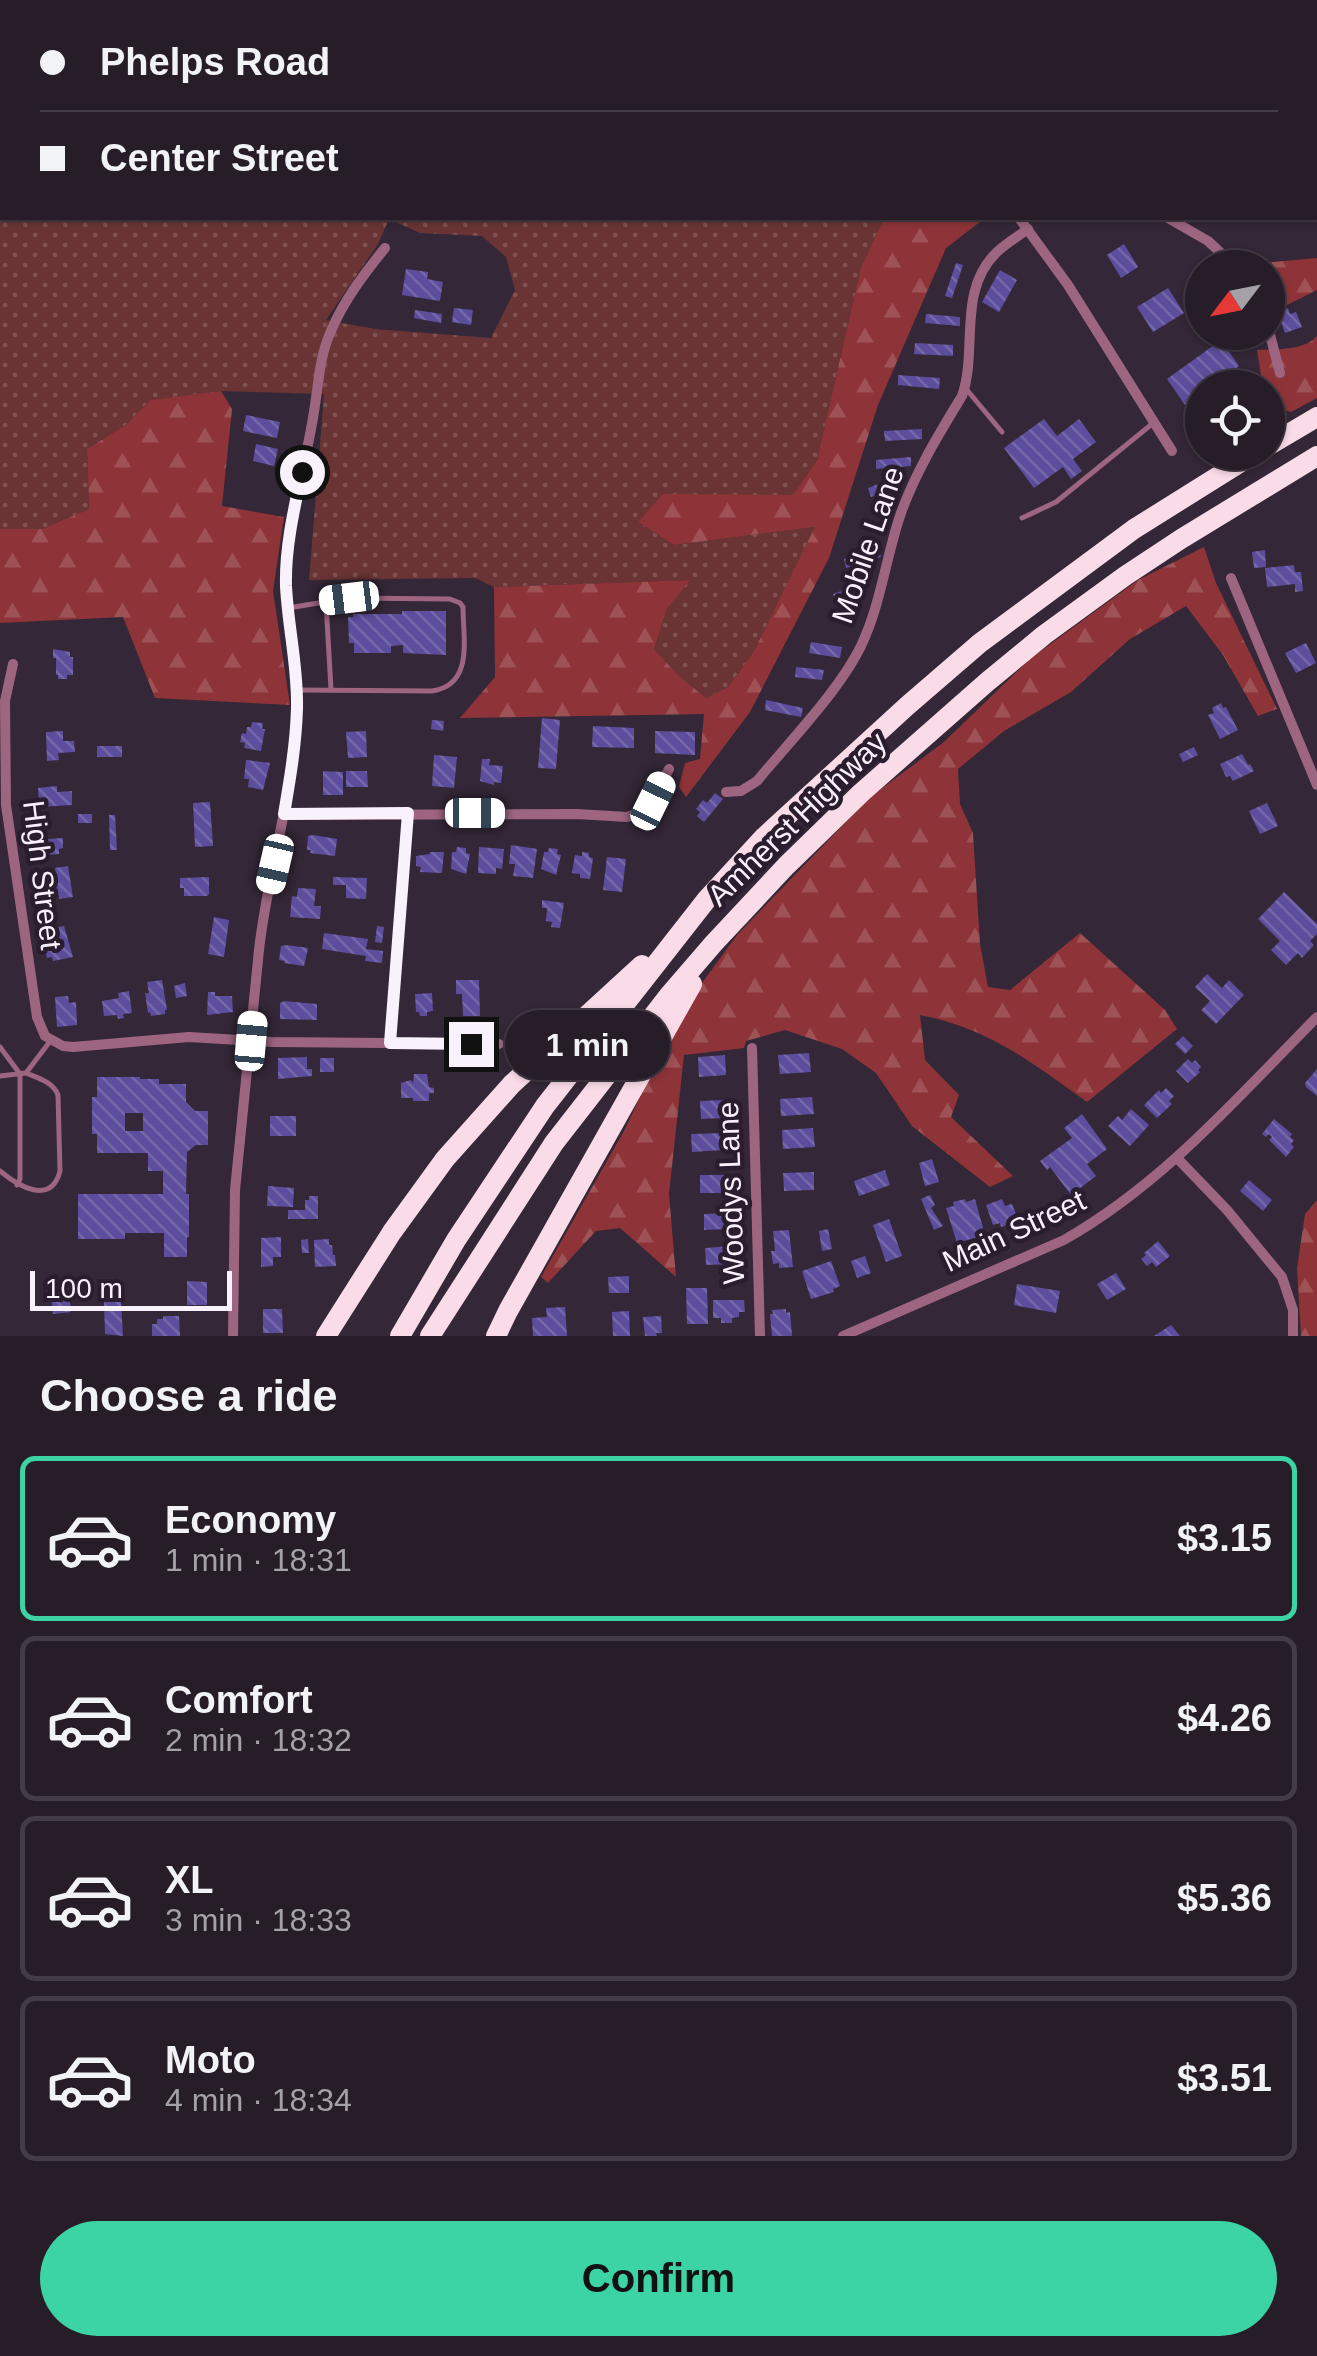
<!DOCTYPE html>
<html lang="en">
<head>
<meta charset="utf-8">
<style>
	body { margin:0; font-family:Arial,sans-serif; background:#332a35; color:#f1f3f6; height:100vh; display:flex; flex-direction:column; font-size:38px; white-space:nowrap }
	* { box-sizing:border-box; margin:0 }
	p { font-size:32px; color:#a4a2a8 }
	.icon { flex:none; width:55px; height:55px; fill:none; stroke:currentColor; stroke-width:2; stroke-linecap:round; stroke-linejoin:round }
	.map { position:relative; height:1336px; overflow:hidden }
	.drawer { display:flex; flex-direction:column; background:#271d29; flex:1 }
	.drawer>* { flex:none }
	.top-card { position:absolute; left:0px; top:0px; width:1318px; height:220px; box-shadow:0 2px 8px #0004,0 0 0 2px #433b46; display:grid; align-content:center; height:220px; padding:0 40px; background:#271d29 }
	.needle { width:65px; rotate:238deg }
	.fabs { position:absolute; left:1185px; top:250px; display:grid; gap:20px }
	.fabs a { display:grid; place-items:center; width:100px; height:100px; border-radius:50%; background:#271d29; box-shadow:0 2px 8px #0004,0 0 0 2px #433b46; font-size:50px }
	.scale { position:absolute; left:30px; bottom:25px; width:202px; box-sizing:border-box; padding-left:10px; border:5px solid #f9f1fb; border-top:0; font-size:28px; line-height:35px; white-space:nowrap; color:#f9f1fb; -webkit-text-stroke:8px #2a1d2d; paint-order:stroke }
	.end { position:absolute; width:45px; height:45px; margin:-22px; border:12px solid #f9f1fb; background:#111; box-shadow:0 0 0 5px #111 }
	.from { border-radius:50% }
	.bubble { position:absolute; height:70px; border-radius:35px; background:#271d29; box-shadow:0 2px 8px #0004,0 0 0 2px #433b46; font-size:32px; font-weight:700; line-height:70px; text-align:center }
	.car { position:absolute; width:30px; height:60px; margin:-30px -15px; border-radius:12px; box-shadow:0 0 8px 2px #0007; background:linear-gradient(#fff 24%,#345 0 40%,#fff 0 76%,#345 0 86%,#fff 0) }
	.top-card b { display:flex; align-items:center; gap:35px; height:95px; font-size:38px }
	.top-card b+b { border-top:2px solid #433b46 }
	.top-card i { width:25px; height:25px; background:#f1f3f6 }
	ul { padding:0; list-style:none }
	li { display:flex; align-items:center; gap:30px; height:165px; margin:0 20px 15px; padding:0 20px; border:5px solid #433b46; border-radius:15px }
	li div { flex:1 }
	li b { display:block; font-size:38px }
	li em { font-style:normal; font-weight:700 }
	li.current { border-color:#3cd4a4 }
	li>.icon { width:90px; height:90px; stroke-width:1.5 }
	h2 { padding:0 40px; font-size:45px; line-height:120px }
	.primary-button { display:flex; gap:20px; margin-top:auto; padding:20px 40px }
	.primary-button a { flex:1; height:115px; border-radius:60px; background:#3cd4a4; color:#111; font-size:40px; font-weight:700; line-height:115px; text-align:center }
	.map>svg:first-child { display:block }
</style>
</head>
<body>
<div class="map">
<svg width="1317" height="1336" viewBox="0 0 1317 1336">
	<defs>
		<pattern id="grass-dots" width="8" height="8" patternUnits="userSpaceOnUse" patternTransform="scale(2.5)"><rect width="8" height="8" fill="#6a3434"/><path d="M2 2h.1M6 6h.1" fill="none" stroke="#805252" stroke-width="1.8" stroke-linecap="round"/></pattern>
		<pattern id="forest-firs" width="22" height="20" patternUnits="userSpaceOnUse" patternTransform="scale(2.5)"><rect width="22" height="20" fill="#8e3438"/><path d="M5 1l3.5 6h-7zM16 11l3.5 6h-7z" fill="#9f5256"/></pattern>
		<pattern id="building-back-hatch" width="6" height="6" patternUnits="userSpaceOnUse" patternTransform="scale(2.5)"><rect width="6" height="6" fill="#5c4e9c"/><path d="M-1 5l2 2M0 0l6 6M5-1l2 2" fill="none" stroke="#7468ab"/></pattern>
	</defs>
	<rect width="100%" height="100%" fill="#342737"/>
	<g fill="url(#grass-dots)" fill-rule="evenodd">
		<polygon points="317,0 810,0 812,2 316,2"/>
		<path d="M2,95V218H884L861,267L817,460L793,495H663L638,522L674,545L816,527L754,651L728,687L706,698L679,676L654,649L667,609L689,580L494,587L475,578L309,580L324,394L221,391L150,400L127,424L87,449L89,509L42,529H0V97ZM389,219L420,233L482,236L506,257L515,290L491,338L375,329L326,320L378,244Z"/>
	</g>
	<g fill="url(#forest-firs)">
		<polygon points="0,0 317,0 317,2 2,2 2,95 0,97"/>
		<polygon points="884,218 985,218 946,248 878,405 829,558 750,712 686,797 679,787 685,763 700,759 704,714 460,718 495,677 494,587 690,580 667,609 654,649 679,676 706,698 728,687 754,651 815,527 674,545 638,522 663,494 793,495 817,460 861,267"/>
		<polygon points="1317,258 1317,290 1271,313 1268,305 1268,268 1252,267 1251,264"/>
		<path d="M1317,336V398L1291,412L1268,406V388L1263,387L1257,350C1276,349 1304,351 1317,336Z"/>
		<polygon points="221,391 232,409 222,506 284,517 273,591 290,705 155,698 123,617 0,623 0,529 42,529 89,509 87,449 127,424 150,400"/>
		<path d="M1204,547L1216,583L1277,709L1258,716L1223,655L1186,606L1130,639L1071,692L1004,731L958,769L960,804L973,833L980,944L988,987L1010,990L1080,933L1165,1010L1177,1029L1087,1102C1032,1063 989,1028 920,1015L925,1060L959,1095L951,1117L1013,1176L990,1187L912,1126L876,1073L842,1049L785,1030L746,1041L744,1048L684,1055L669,1194L676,1277L620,1228L596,1231L548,1283L541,1277L624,1131L665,1045L694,994L737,935L869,798L944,742L1030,659L1138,580Z"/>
		<polygon points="1317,1200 1317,1336 1301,1336 1297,1268 1305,1214"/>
	</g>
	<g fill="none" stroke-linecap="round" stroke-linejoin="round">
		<g stroke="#03183b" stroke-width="4">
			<polyline points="128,2 133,0"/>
			<polyline points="0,63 2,62"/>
		</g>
	</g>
	<g fill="url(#building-back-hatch)" fill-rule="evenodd">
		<polygon points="1124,244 1138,267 1121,278 1107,255"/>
		<polygon points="956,263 963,265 952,298 945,296"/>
		<polygon points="406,269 428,272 427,279 443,282 440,301 402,295"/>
		<polygon points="1000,270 1017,280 999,312 982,302"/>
		<polygon points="1168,288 1184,313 1153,332 1137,307"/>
		<polygon points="454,308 473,310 471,325 452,322"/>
		<polygon points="1288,308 1290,314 1296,312 1302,327 1285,333 1277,312"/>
		<polygon points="415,310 442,314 441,323 414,318"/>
		<polygon points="926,314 960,317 960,326 925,323"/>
		<polygon points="1221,340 1239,366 1209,388 1202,388 1202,392 1185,405 1167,379"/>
		<polygon points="915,343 953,345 953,356 914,354"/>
		<polygon points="898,375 940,378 939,389 898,385"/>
		<polygon points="246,415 280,422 277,438 243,431"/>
		<polygon points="1044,419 1057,436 1079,419 1096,442 1073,459 1082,471 1071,479 1063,467 1034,488 1004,448"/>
		<polygon points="922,429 922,439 885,441 884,431"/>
		<polygon points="256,444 278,449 274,466 253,461"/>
		<polygon points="911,457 911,466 876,469 876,460"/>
		<polygon points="898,477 902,486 871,497 868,488"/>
		<polygon points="878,548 881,557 846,568 844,559"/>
		<polygon points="1265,550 1266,567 1254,568 1252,552"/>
		<polygon points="1294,565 1295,572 1301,572 1303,591 1295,592 1295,584 1267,587 1265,568"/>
		<polygon points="863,583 867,593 836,603 833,594"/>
		<polygon points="402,611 446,611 446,655 403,653 403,645 391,646 391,653 354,653 354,643 349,643 348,617 353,617 353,614 402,614"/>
		<polygon points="811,642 842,647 840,658 809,653"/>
		<polygon points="1306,643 1316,663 1296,673 1285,653"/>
		<polygon points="53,649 70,652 70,657 73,657 73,675 67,675 67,679 58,679 58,675 56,675 56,658 53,658"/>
		<polygon points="796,667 824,670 822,680 795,677"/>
		<polygon points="766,700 803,708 801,717 765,710"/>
		<polygon points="1221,703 1223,708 1226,707 1238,730 1220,739 1208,715 1214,713 1212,708"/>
		<polygon points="542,718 560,720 556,769 538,768"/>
		<polygon points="432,720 444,721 443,731 431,729"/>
		<polygon points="252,722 263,723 262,729 265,729 261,751 244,748 245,743 240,742 242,733 246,734 247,727 251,727"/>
		<polygon points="593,726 634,728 634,748 592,747"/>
		<polygon points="63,731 63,741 74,741 75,752 58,753 59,760 47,761 46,732"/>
		<polygon points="366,731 367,757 348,758 346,732"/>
		<polygon points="655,731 695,732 695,755 655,753"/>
		<rect x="97" y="746" width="25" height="11"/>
		<polygon points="1194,747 1198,755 1183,762 1179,754"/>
		<polygon points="1242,754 1248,765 1250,764 1254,771 1233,781 1230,776 1226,777 1220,764"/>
		<polygon points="434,755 457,757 454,788 432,786"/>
		<polygon points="482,759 490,759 489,765 503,766 501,783 494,782 494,785 480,781"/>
		<polygon points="246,760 270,763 263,790 248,787 249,779 244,779"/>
		<polygon points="323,771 343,772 343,795 323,795"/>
		<polygon points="346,771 367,771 368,787 346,787"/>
		<polygon points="57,786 57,792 72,791 72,805 39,807 38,788"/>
		<polygon points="715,793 723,799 704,822 697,816 700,812 696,809 703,800 707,803"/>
		<polygon points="210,802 213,846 195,847 193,803"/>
		<polygon points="1267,803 1278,826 1260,834 1249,811"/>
		<rect x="78" y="814" width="14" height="9"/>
		<polygon points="109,815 115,815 117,850 110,850"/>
		<polygon points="313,835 337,839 335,856 310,853 311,850 307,850 308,836"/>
		<polygon points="63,838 63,848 59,849 59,854 34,856 32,840"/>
		<polygon points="511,845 537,849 533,878 513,876 515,864 509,864"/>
		<polygon points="457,847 466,848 466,853 470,854 466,874 451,869 452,852 456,852"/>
		<polygon points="479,847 504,849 502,869 496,868 496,874 478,873"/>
		<polygon points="549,848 558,849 557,854 561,855 556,875 541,869 544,852 548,852"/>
		<polygon points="430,852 444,852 442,873 420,872 421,867 416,866 416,856 430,854"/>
		<polygon points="582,852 589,853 589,857 593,858 590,879 580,878 580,874 572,873 575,855 582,856"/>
		<polygon points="607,857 626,859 622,892 603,890"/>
		<polygon points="68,866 73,897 59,899 59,895 53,895 51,879 56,878 55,868"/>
		<polygon points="209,877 209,894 207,896 184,896 184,888 180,888 180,878"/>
		<polygon points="333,877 367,878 366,899 346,898 346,885 333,885"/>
		<polygon points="298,888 316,889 314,906 321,906 320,919 290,917 292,896 297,897"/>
		<polygon points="1284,892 1317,924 1317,934 1310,941 1314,945 1302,958 1298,953 1286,965 1271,950 1280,941 1258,919"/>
		<polygon points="542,900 564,903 560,928 551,927 552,922 546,921 547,908 542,908"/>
		<polygon points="214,917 229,920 224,957 208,954"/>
		<polygon points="64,926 73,957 53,961 52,957 47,958 45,949 50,948 47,929"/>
		<polygon points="377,926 384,927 382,943 375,942"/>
		<polygon points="324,933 368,939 366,949 383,951 382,963 365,961 366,956 322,949"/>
		<polygon points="287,945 308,948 304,966 284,963 285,961 279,960 281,946"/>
		<polygon points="1207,974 1222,988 1229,980 1244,995 1216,1024 1201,1010 1210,1001 1195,987"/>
		<polygon points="162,980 167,1010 165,1010 165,1014 151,1016 150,1012 148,1013 145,993 149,993 147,982"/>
		<polygon points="456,980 479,980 480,1016 463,1016 462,994 456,994"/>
		<polygon points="185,983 187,996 176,998 174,986"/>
		<polygon points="129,991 132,1013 123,1014 124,1018 118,1019 117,1015 104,1016 102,1001 119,998 118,993"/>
		<polygon points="208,992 215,992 215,996 232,996 233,1012 207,1015"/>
		<polygon points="432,993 433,1011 427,1012 427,1016 420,1016 419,1012 416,1012 415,994"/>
		<polygon points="68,996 69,1003 76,1002 77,1025 57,1027 55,997"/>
		<polygon points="284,1001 317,1004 317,1020 280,1019 280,1003"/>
		<polygon points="1183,1036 1193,1046 1185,1054 1175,1044"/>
		<polygon points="809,1053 811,1072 780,1074 778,1055"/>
		<polygon points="725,1055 726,1075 699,1077 698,1057"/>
		<polygon points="307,1057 307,1069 312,1069 312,1076 278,1079 278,1058"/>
		<rect x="320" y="1058" width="14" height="14"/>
		<polygon points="1188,1059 1192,1063 1195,1060 1201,1067 1198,1070 1200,1072 1188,1083 1176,1071"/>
		<polygon points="1317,1069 1317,1096 1306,1087 1305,1083"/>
		<polygon points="414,1074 427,1074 429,1087 434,1088 434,1093 429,1093 429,1101 413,1101 413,1098 401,1098 401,1083 411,1080 413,1083"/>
		<path d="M97,1077H140V1079H159V1084H186V1102L195,1111H208V1145H196L187,1152L186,1194H189V1237H187V1257H164V1233H125V1239H78V1194H163V1171H148V1153H97V1134H92V1097H97ZM125,1113H143V1131H125Z"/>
		<polygon points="1166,1088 1174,1096 1169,1101 1172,1104 1157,1118 1144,1105 1159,1090 1161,1093"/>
		<polygon points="812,1097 814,1114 781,1116 780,1099"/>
		<polygon points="724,1100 725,1118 701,1119 700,1101"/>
		<polygon points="1131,1109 1149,1125 1130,1146 1108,1126 1118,1116 1122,1120"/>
		<polygon points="1082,1114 1107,1149 1087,1164 1096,1176 1071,1195 1050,1167 1047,1170 1040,1161 1072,1138 1064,1128"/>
		<rect x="270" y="1116" width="26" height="20"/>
		<polygon points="1274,1119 1292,1134 1290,1137 1294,1140 1291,1144 1294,1147 1286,1157 1269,1140 1272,1137 1269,1134 1266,1137 1262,1134"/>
		<polygon points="813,1128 815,1147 783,1149 782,1130"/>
		<polygon points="724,1133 724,1150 692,1152 691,1134"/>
		<polygon points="932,1159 939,1182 925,1186 919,1163"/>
		<polygon points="885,1170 890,1185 859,1196 854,1181"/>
		<polygon points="814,1172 814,1190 784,1191 783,1173"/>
		<rect x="700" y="1175" width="24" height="18"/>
		<polygon points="1249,1180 1272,1200 1263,1211 1240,1191"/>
		<polygon points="268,1186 294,1188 293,1207 267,1206"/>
		<polygon points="930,1195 935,1205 931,1208 943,1226 934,1230 921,1199"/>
		<polygon points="309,1196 318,1196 318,1219 288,1219 288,1210 305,1210 305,1200 309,1200"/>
		<polygon points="965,1199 966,1202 975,1199 985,1235 957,1243 946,1208 954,1206 953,1202"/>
		<polygon points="1002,1199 1005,1206 1012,1204 1017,1217 1011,1219 1013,1223 1001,1227 1000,1223 993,1225 986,1205"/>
		<polygon points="729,1213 729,1225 726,1225 726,1229 704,1230 704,1214"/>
		<polygon points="889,1219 902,1256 886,1262 873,1225"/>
		<polygon points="828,1229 832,1249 822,1251 819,1231"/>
		<polygon points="789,1230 793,1267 779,1268 779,1263 773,1264 771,1251 775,1251 773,1231"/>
		<polygon points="281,1237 281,1257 273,1257 273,1266 261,1267 261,1238"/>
		<polygon points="308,1239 309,1253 302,1253 301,1240"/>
		<polygon points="329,1239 329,1245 332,1245 333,1255 335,1255 336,1266 315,1267 314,1240"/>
		<polygon points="1158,1241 1170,1256 1156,1267 1152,1262 1147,1266 1141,1259 1146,1255 1144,1253"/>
		<polygon points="731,1246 732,1264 706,1265 705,1248"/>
		<polygon points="950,1252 958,1269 949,1274 940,1256"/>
		<polygon points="865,1256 871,1273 857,1278 851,1261"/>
		<polygon points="831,1261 840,1286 833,1289 834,1292 811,1299 802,1271"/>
		<polygon points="1116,1273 1126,1289 1107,1300 1097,1284"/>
		<polygon points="629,1276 629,1293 609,1293 608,1277"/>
		<polygon points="187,1281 207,1282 207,1305 187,1305"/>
		<polygon points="68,1282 71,1312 53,1314 50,1284"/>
		<polygon points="1017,1284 1060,1291 1056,1313 1014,1305"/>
		<polygon points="686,1288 707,1288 708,1324 687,1324"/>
		<polygon points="713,1300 744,1300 745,1312 739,1312 739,1317 732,1318 732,1323 721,1323 721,1318 713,1318"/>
		<polygon points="104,1302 121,1302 123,1336 105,1334"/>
		<polygon points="565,1307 567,1336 533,1336 532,1318 547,1317 546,1308"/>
		<polygon points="263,1309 282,1309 283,1333 263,1333"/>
		<polygon points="786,1309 786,1313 790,1312 792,1336 772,1336 770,1314 773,1314 772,1310"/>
		<polygon points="629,1311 630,1336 613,1336 612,1312"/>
		<polygon points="163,1316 179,1316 180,1336 152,1336 152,1324 157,1324 157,1319 163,1319"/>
		<polygon points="661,1316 662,1333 656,1333 657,1336 645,1336 643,1317"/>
		<polygon points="1171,1325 1180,1336 1154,1336"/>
	</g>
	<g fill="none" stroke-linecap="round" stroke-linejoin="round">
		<g stroke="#9e6580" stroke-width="5">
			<polyline points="999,0 1001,2"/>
			<polyline points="1260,0 1262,2"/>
			<polyline points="967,390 1002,432"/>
			<polyline points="1022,518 1056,502 1152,424"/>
			<polyline points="326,603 331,689"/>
			<path d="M288,608L349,598L450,599L460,603L463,607C463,639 474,685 432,691L297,690"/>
			<polyline points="391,1040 407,817"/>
			<polyline points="0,1047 20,1074 20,1179 17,1185"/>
			<polyline points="0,1076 26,1073 51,1040"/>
			<path d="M0,1171C18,1186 51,1206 60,1171L58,1095C53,1082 38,1078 26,1073"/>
		</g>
		<g stroke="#9e6580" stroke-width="10">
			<polyline points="831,0 834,2"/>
			<polyline points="918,0 919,2"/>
			<polyline points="1019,218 1068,285 1172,451"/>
			<polyline points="1168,218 1208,241 1237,268"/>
			<polyline points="1268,327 1280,373"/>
			<polyline points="1231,578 1317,785"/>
			<polyline points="13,664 5,701 6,805 37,1017 45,1036 63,1046 73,1047 189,1037 272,1042 499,1044"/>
			<path d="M726,792L741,791L757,781C790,741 839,691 861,646C881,604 886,556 901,513C916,471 939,434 962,396C978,351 957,291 996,253C1005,244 1017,237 1028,229"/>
			<polyline points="284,815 577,814 627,817 642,812 649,806 669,769"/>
			<polyline points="752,1048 760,1336"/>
			<polyline points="1177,1158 1227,1210 1282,1277 1293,1310 1293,1336"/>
			<path d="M233,1336L235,1190L259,950C268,869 295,790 297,708C298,665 286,622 286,579C287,520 307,463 315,405C319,379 320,355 331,331C344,300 364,274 385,248"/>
			<path d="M843,1336L1064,1240C1163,1184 1238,1097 1317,1017"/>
		</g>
		<g stroke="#f9dce8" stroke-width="20">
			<polyline points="1268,446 1317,417"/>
			<polyline points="326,1336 392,1232 445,1159 512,1084 642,965"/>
			<polyline points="400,1336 456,1240 545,1106 707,899 764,837 907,706 980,643 1134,529 1257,452"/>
			<polyline points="430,1336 554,1143 670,994 714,943 786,866 861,793 987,682 1044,635 1125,576 1181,539 1317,456"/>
			<polyline points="496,1336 508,1311 692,984"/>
		</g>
	</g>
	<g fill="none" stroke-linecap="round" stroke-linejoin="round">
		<path stroke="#f9f1fb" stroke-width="12" d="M302,472C294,509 285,548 286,586C288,627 298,667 297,708C296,744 290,779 284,814L408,813L390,1043L471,1044"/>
	</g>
	<g text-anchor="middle" stroke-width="9" stroke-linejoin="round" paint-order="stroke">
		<g font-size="30" fill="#f9f1fb" stroke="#2a1d2d">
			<text transform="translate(868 545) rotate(-71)" y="10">Mobile Lane</text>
			<text transform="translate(797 819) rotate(-44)" y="10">Amherst Highway</text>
			<text transform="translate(42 875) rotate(83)" y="10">High Street</text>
			<text transform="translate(731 1193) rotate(-92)" y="10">Woodys Lane</text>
			<text transform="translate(1014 1231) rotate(-25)" y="10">Main Street</text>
		</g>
	</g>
</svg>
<div class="fabs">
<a><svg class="needle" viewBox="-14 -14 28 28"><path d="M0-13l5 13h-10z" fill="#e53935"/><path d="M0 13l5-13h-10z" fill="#a4a2a8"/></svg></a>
<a><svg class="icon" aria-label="locate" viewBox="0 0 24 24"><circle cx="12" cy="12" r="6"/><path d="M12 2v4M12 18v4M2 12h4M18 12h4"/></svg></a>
</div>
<div class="scale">100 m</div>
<i class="end from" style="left:302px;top:472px"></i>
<i class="end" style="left:471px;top:1044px"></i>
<div class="bubble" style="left:505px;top:1010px;width:165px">1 min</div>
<i class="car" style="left:349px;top:598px;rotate:263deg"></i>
<i class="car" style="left:653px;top:801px;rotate:26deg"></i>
<i class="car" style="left:475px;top:813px;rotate:90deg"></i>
<i class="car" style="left:275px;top:864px;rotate:193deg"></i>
<i class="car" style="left:251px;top:1041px;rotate:5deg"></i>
<div class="top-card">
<b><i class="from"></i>Phelps Road</b>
<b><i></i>Center Street</b>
</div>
</div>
<section class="drawer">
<h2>Choose a ride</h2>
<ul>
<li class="current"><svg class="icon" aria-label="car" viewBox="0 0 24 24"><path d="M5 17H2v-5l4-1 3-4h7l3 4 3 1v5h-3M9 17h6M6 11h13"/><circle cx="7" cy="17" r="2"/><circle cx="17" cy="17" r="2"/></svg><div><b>Economy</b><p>1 min · 18:31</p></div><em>$3.15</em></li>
<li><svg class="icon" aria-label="car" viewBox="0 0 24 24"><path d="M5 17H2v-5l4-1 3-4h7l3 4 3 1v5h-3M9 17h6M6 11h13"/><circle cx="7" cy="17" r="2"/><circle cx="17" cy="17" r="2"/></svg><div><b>Comfort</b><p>2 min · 18:32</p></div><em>$4.26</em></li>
<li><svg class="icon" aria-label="car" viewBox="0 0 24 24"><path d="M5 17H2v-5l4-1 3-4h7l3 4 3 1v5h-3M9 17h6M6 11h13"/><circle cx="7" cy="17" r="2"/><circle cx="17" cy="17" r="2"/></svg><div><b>XL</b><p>3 min · 18:33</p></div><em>$5.36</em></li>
<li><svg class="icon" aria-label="car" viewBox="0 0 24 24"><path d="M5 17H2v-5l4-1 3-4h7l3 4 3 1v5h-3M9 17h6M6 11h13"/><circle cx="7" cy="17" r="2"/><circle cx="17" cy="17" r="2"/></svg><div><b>Moto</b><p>4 min · 18:34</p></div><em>$3.51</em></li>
</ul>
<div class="primary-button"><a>Confirm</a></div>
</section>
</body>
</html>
